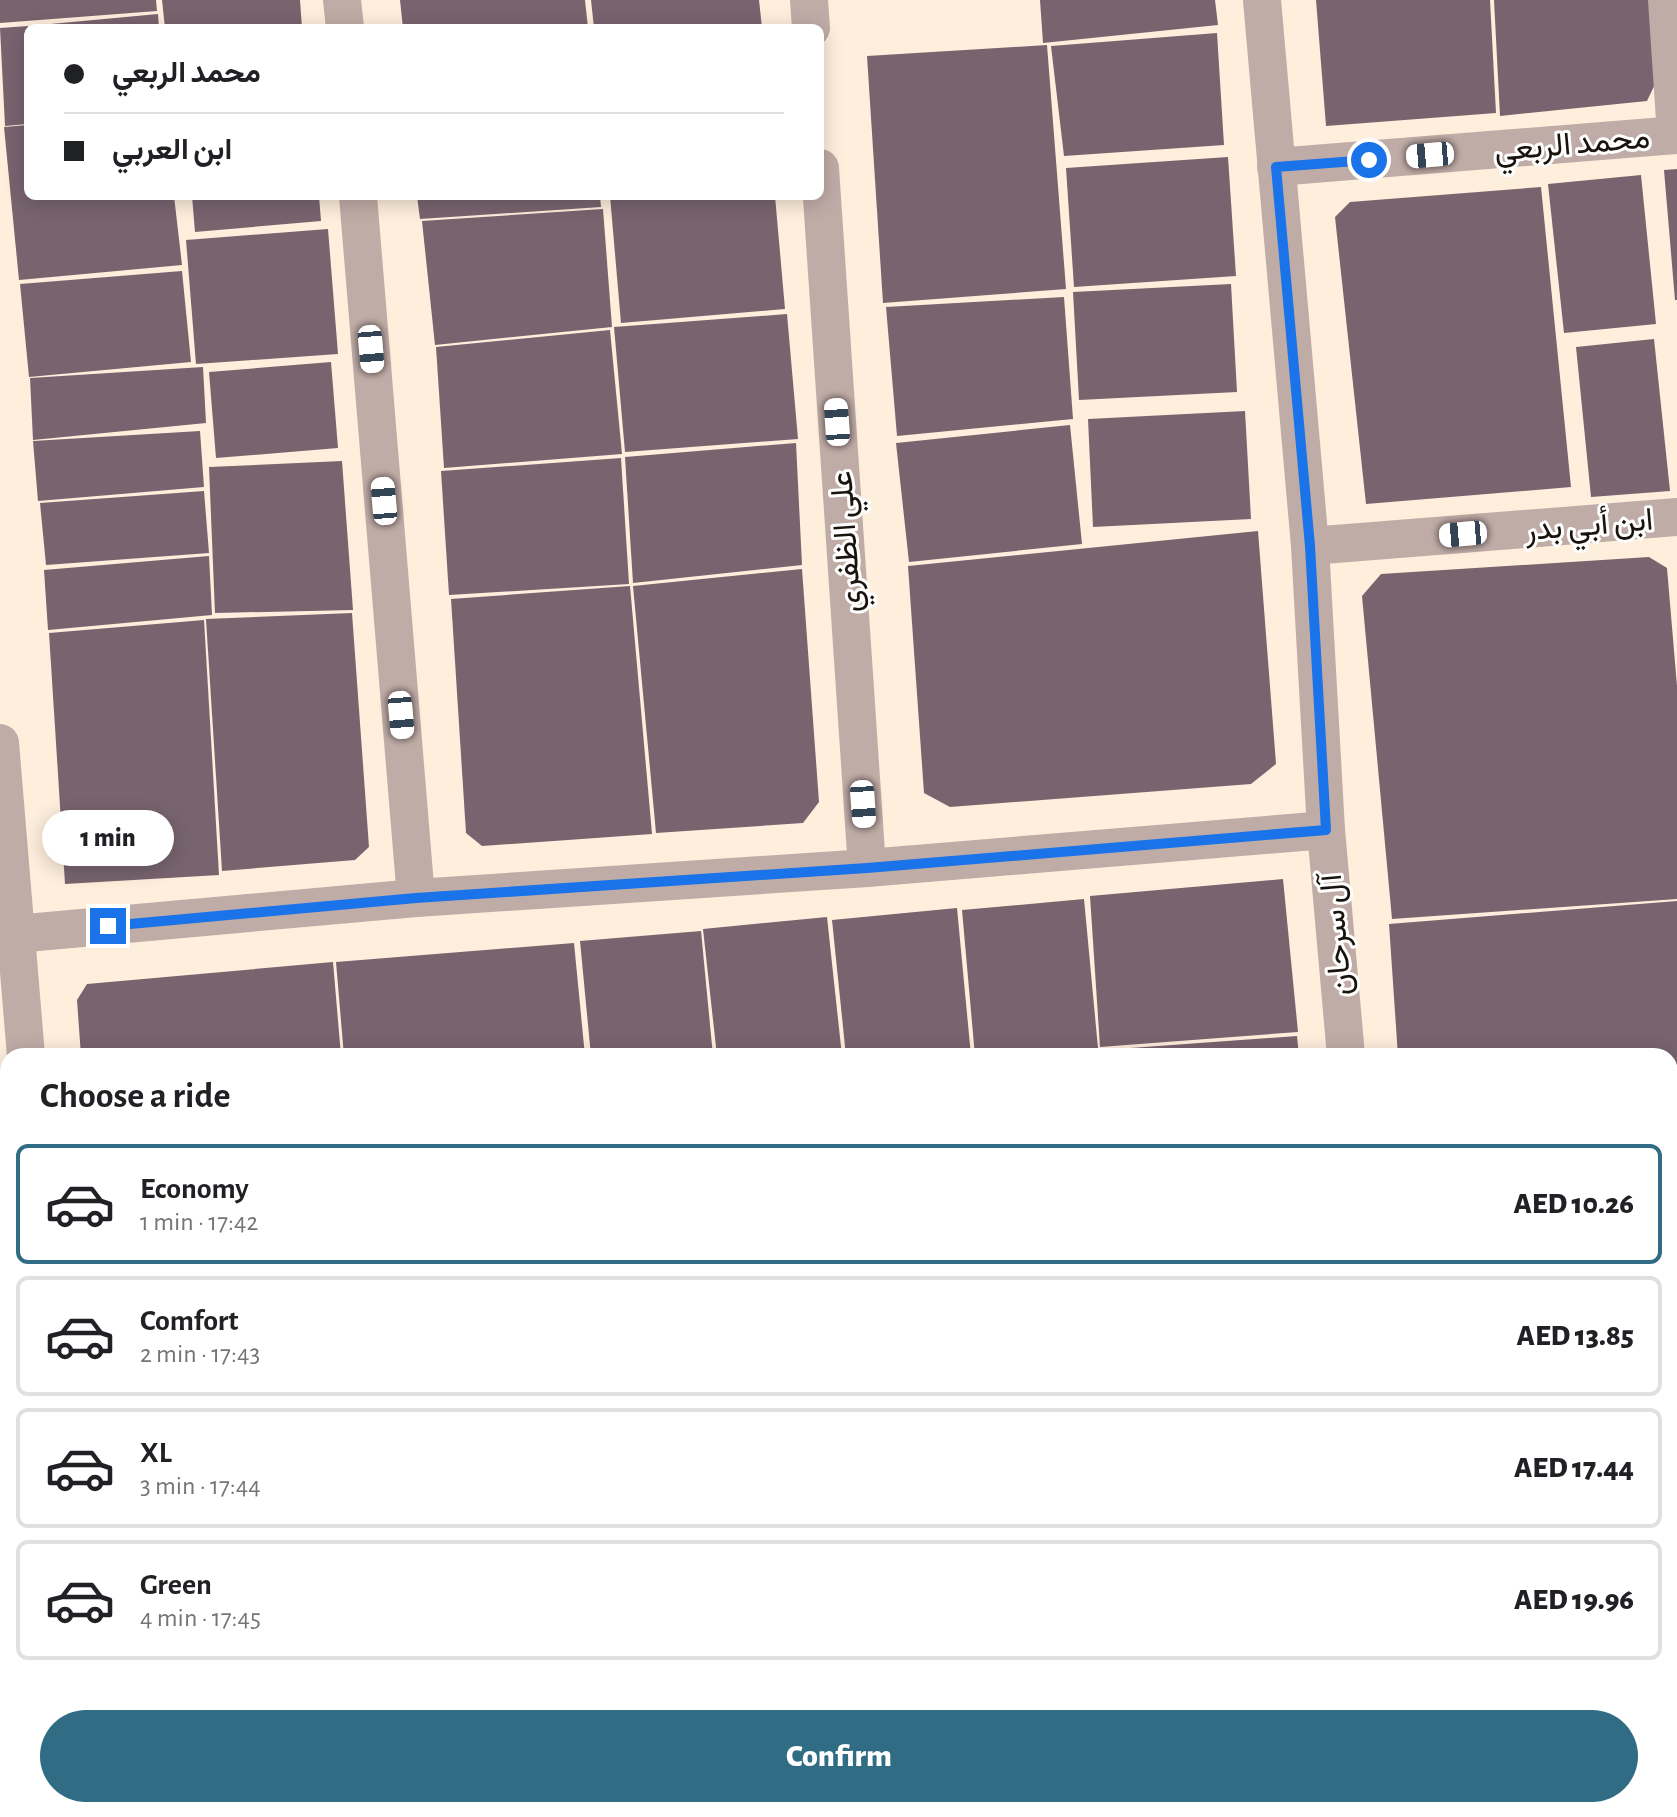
<!DOCTYPE html>
<html lang="en">
<head>
<meta charset="utf-8">
<style>
	body { margin:0; font-family:"Alegreya Sans",Vazirmatn,sans-serif; background:#f6f6f6; color:#202124; height:100vh; display:flex; flex-direction:column; font-size:30px; white-space:nowrap }
	* { box-sizing:border-box; margin:0 }
	p { font-size:26px; color:#757577 }
	.icon { flex:none; width:44px; height:44px; fill:none; stroke:currentColor; stroke-width:2; stroke-linecap:round; stroke-linejoin:round }
	.map { position:relative; flex:1; overflow:hidden }
	.details { position:absolute; left:0px; top:1048px; width:1678px; height:770px; display:flex; flex-direction:column; background:#fff; border-radius:24px 24px 0 0; box-shadow:0 4px 20px #0003 }
	.details>* { flex:none }
	.hud { position:absolute; left:24px; top:24px; width:800px; height:176px; border-radius:12px; box-shadow:0 4px 20px #0003; display:grid; align-content:center; height:176px; padding:0 40px; background:#fff }
	.end { position:absolute; width:36px; height:36px; margin:-18px; border:10px solid #1a73e8; background:#fff; box-shadow:0 0 0 4px #fff }
	.from { border-radius:50% }
	.bubble { position:absolute; height:56px; border-radius:28px; background:#fff; box-shadow:0 4px 20px #0003; font-size:26px; font-weight:800; line-height:56px; text-align:center }
	.car { position:absolute; width:24px; height:48px; margin:-24px -12px; border-radius:10px; box-shadow:0 0 6px 2px #0007; background:linear-gradient(#fff 24%,#345 0 40%,#fff 0 76%,#345 0 86%,#fff 0) }
	.hud b { display:flex; align-items:center; gap:28px; height:76px; font-size:30px }
	.hud b+b { border-top:2px solid #e0e0e0 }
	.hud i { width:20px; height:20px; background:#202124 }
	ul { padding:0; list-style:none }
	li { display:flex; align-items:center; gap:24px; height:120px; margin:0 16px 12px; padding:0 24px; border:4px solid #e0e0e0; border-radius:12px }
	li div { flex:1 }
	li b { display:block; font-size:30px }
	li em { font-style:normal; font-weight:800 }
	li.current { border-color:#306c84 }
	li>.icon { width:72px; height:72px; stroke-width:1.5 }
	h2 { padding:0 40px; font-size:36px; line-height:96px }
	.button { display:flex; gap:16px; margin-top:auto; padding:16px 40px }
	.button a { flex:1; height:92px; border-radius:48px; background:#306c84; color:#fff; font-size:32px; font-weight:800; line-height:92px; text-align:center }
	.map>svg:first-child { display:block }
</style>
</head>
<body>
<div class="map">
<svg width="1677" height="1817" viewBox="0 0 1677 1817">
	<rect width="100%" height="100%" fill="#feeedc"/>
	<g fill="#78646f">
		<polygon points="0,0 156,0 157,11 0,23"/>
		<polygon points="162,0 300,0 302,28 165,28"/>
		<polygon points="400,0 585,0 588,28 403,28"/>
		<polygon points="591,0 759,0 762,28 594,28"/>
		<polygon points="1040,0 1215,0 1218,25 1043,43"/>
		<polygon points="1316,0 1490,0 1496,113 1326,126"/>
		<polygon points="1494,0 1654,0 1659,76 1647,101 1500,116"/>
		<polygon points="158,14 159,28 29,28 29,26"/>
		<polygon points="28,26 28,124 5,126 0,28"/>
		<polygon points="1217,33 1224,145 1064,156 1051,46"/>
		<polygon points="1047,45 1066,289 883,303 867,56"/>
		<polygon points="28,125 28,196 174,196 182,265 19,280 4,127"/>
		<polygon points="1228,157 1236,276 1074,287 1066,168"/>
		<polygon points="1677,169 1677,300 1675,300 1664,170"/>
		<polygon points="1641,175 1656,324 1564,333 1548,184"/>
		<polygon points="1541,187 1571,487 1366,504 1335,217 1350,202"/>
		<polygon points="192,196 319,196 321,221 195,232"/>
		<polygon points="417,196 600,196 601,207 420,219"/>
		<polygon points="610,196 775,196 785,309 621,323"/>
		<polygon points="603,209 612,327 435,345 422,221"/>
		<polygon points="328,229 338,354 196,364 186,240"/>
		<polygon points="182,271 191,362 29,377 20,284"/>
		<polygon points="1231,284 1237,392 1079,400 1073,292"/>
		<polygon points="1064,297 1073,419 897,436 886,307"/>
		<polygon points="787,314 798,439 625,452 614,327"/>
		<polygon points="610,330 622,454 444,468 436,347"/>
		<polygon points="1654,339 1670,491 1591,497 1576,347"/>
		<polygon points="331,362 338,448 216,458 209,372"/>
		<polygon points="203,367 206,423 33,440 30,378"/>
		<polygon points="1245,411 1251,519 1093,527 1088,419"/>
		<polygon points="1070,425 1082,544 909,562 896,443"/>
		<polygon points="200,431 204,487 38,501 33,441"/>
		<polygon points="796,443 802,565 633,583 625,457"/>
		<polygon points="621,458 629,584 449,595 441,471"/>
		<polygon points="342,461 353,610 215,613 209,467"/>
		<polygon points="204,491 209,553 46,565 40,503"/>
		<polygon points="1258,531 1276,764 1251,784 950,807 924,793 908,566"/>
		<polygon points="209,556 212,615 48,630 44,570"/>
		<polygon points="1649,557 1667,568 1677,686 1677,899 1392,919 1362,596 1381,574"/>
		<polygon points="802,569 819,802 803,823 656,833 633,586"/>
		<polygon points="630,586 652,834 482,846 466,833 451,599"/>
		<polygon points="352,613 369,847 355,860 222,871 206,619"/>
		<polygon points="204,620 219,875 65,884 49,633"/>
		<polygon points="1283,879 1298,1032 1100,1047 1090,896"/>
		<polygon points="1084,899 1098,1048 975,1056 962,910"/>
		<polygon points="1677,901 1677,1164 1670,1165 1670,1056 1398,1056 1389,924"/>
		<polygon points="957,908 971,1056 846,1056 832,920"/>
		<polygon points="827,917 842,1056 717,1056 703,929"/>
		<polygon points="701,931 713,1056 591,1056 580,941"/>
		<polygon points="574,943 585,1056 344,1056 336,962"/>
		<polygon points="333,962 341,1056 81,1056 77,1000 87,984"/>
		<polygon points="1297,1036 1299,1056 1103,1056 1103,1050"/>
		<polygon points="1100,1051 1100,1056 1063,1056 1063,1054"/>
		<polygon points="1677,1257 1677,1433 1670,1433 1670,1258"/>
		<polygon points="0,1393 8,1393 8,1598 0,1599"/>
		<polygon points="1677,1450 1677,1634 1670,1635 1670,1451"/>
		<polygon points="8,1650 8,1788 0,1789 0,1651"/>
	</g>
	<g fill="none" stroke-linecap="round" stroke-linejoin="round">
		<polyline stroke="#83786d" stroke-width="5" stroke-dasharray="2 6" stroke-linecap="butt" points="1670,1647 1677,1646"/>
		<polyline stroke="#c0aca7" stroke-width="20" points="0,1628 8,1627"/>
		<g stroke="#c0aca7" stroke-width="38">
			<polyline points="342,0 345,28"/>
			<polyline points="809,0 811,28"/>
			<polyline points="1262,0 1310,546 1326,830 1346,1056"/>
			<polyline points="1667,0 1676,135"/>
			<polyline points="1276,167 1677,135"/>
			<polyline points="820,168 867,868"/>
			<polyline points="358,196 416,898"/>
			<polyline points="1310,546 1677,517"/>
			<polyline points="0,743 26,1056"/>
			<polyline points="15,934 416,898 867,868 1326,830"/>
			<polyline points="1670,1205 1677,1204"/>
			<polyline points="0,1338 8,1337"/>
		</g>
		<g stroke="#a88b83" stroke-width="44">
			<polyline points="1670,1716 1677,1715"/>
			<polyline points="602,1817 678,1810"/>
		</g>
		<g stroke="#865e54" stroke-width="44">
			<polyline points="1670,1776 1677,1774"/>
			<polyline points="1547,1817 1616,1810"/>
		</g>
	</g>
	<g fill="none" stroke-linecap="round" stroke-linejoin="round">
		<polyline stroke="#1a73e8" stroke-width="10" points="108,926 416,898 867,868 1326,830 1310,546 1276,167 1369,160"/>
	</g>
	<g text-anchor="middle" stroke-width="6" stroke-linejoin="round" paint-order="stroke">
		<g font-size="32" fill="#19130d" stroke="#fefefe">
			<text transform="translate(1572 143) rotate(-5)" y="11">محمد الربعي</text>
			<text transform="translate(1589 524) rotate(-5)" y="11">ابن أبي بدر</text>
			<text transform="translate(845 542) rotate(-94)" y="11">علي الظفري</text>
			<text transform="translate(1335 935) rotate(-95)" y="11">آل سرحان</text>
		</g>
	</g>
</svg>
<i class="end from" style="left:1369px;top:160px"></i>
<i class="end" style="left:108px;top:926px"></i>
<div class="bubble" style="left:42px;top:810px;width:132px">1 min</div>
<i class="car" style="left:1430px;top:155px;rotate:265deg"></i>
<i class="car" style="left:371px;top:349px;rotate:175deg"></i>
<i class="car" style="left:837px;top:422px;rotate:356deg"></i>
<i class="car" style="left:384px;top:501px;rotate:355deg"></i>
<i class="car" style="left:1463px;top:534px;rotate:265deg"></i>
<i class="car" style="left:401px;top:715px;rotate:175deg"></i>
<i class="car" style="left:863px;top:804px;rotate:176deg"></i>
<div class="hud">
<b><i class="from"></i>محمد الربعي</b>
<b><i></i>ابن العربي</b>
</div>
<section class="details">
<h2>Choose a ride</h2>
<ul>
<li class="current"><svg class="icon" aria-label="car" viewBox="0 0 24 24"><path d="M5 17H2v-5l4-1 3-4h7l3 4 3 1v5h-3M9 17h6M6 11h13"/><circle cx="7" cy="17" r="2"/><circle cx="17" cy="17" r="2"/></svg><div><b>Economy</b><p>1 min · 17:42</p></div><em>AED 10.26</em></li>
<li><svg class="icon" aria-label="car" viewBox="0 0 24 24"><path d="M5 17H2v-5l4-1 3-4h7l3 4 3 1v5h-3M9 17h6M6 11h13"/><circle cx="7" cy="17" r="2"/><circle cx="17" cy="17" r="2"/></svg><div><b>Comfort</b><p>2 min · 17:43</p></div><em>AED 13.85</em></li>
<li><svg class="icon" aria-label="car" viewBox="0 0 24 24"><path d="M5 17H2v-5l4-1 3-4h7l3 4 3 1v5h-3M9 17h6M6 11h13"/><circle cx="7" cy="17" r="2"/><circle cx="17" cy="17" r="2"/></svg><div><b>XL</b><p>3 min · 17:44</p></div><em>AED 17.44</em></li>
<li><svg class="icon" aria-label="car" viewBox="0 0 24 24"><path d="M5 17H2v-5l4-1 3-4h7l3 4 3 1v5h-3M9 17h6M6 11h13"/><circle cx="7" cy="17" r="2"/><circle cx="17" cy="17" r="2"/></svg><div><b>Green</b><p>4 min · 17:45</p></div><em>AED 19.96</em></li>
</ul>
<div class="button"><a>Confirm</a></div>
</section>
</div>
</body>
</html>
